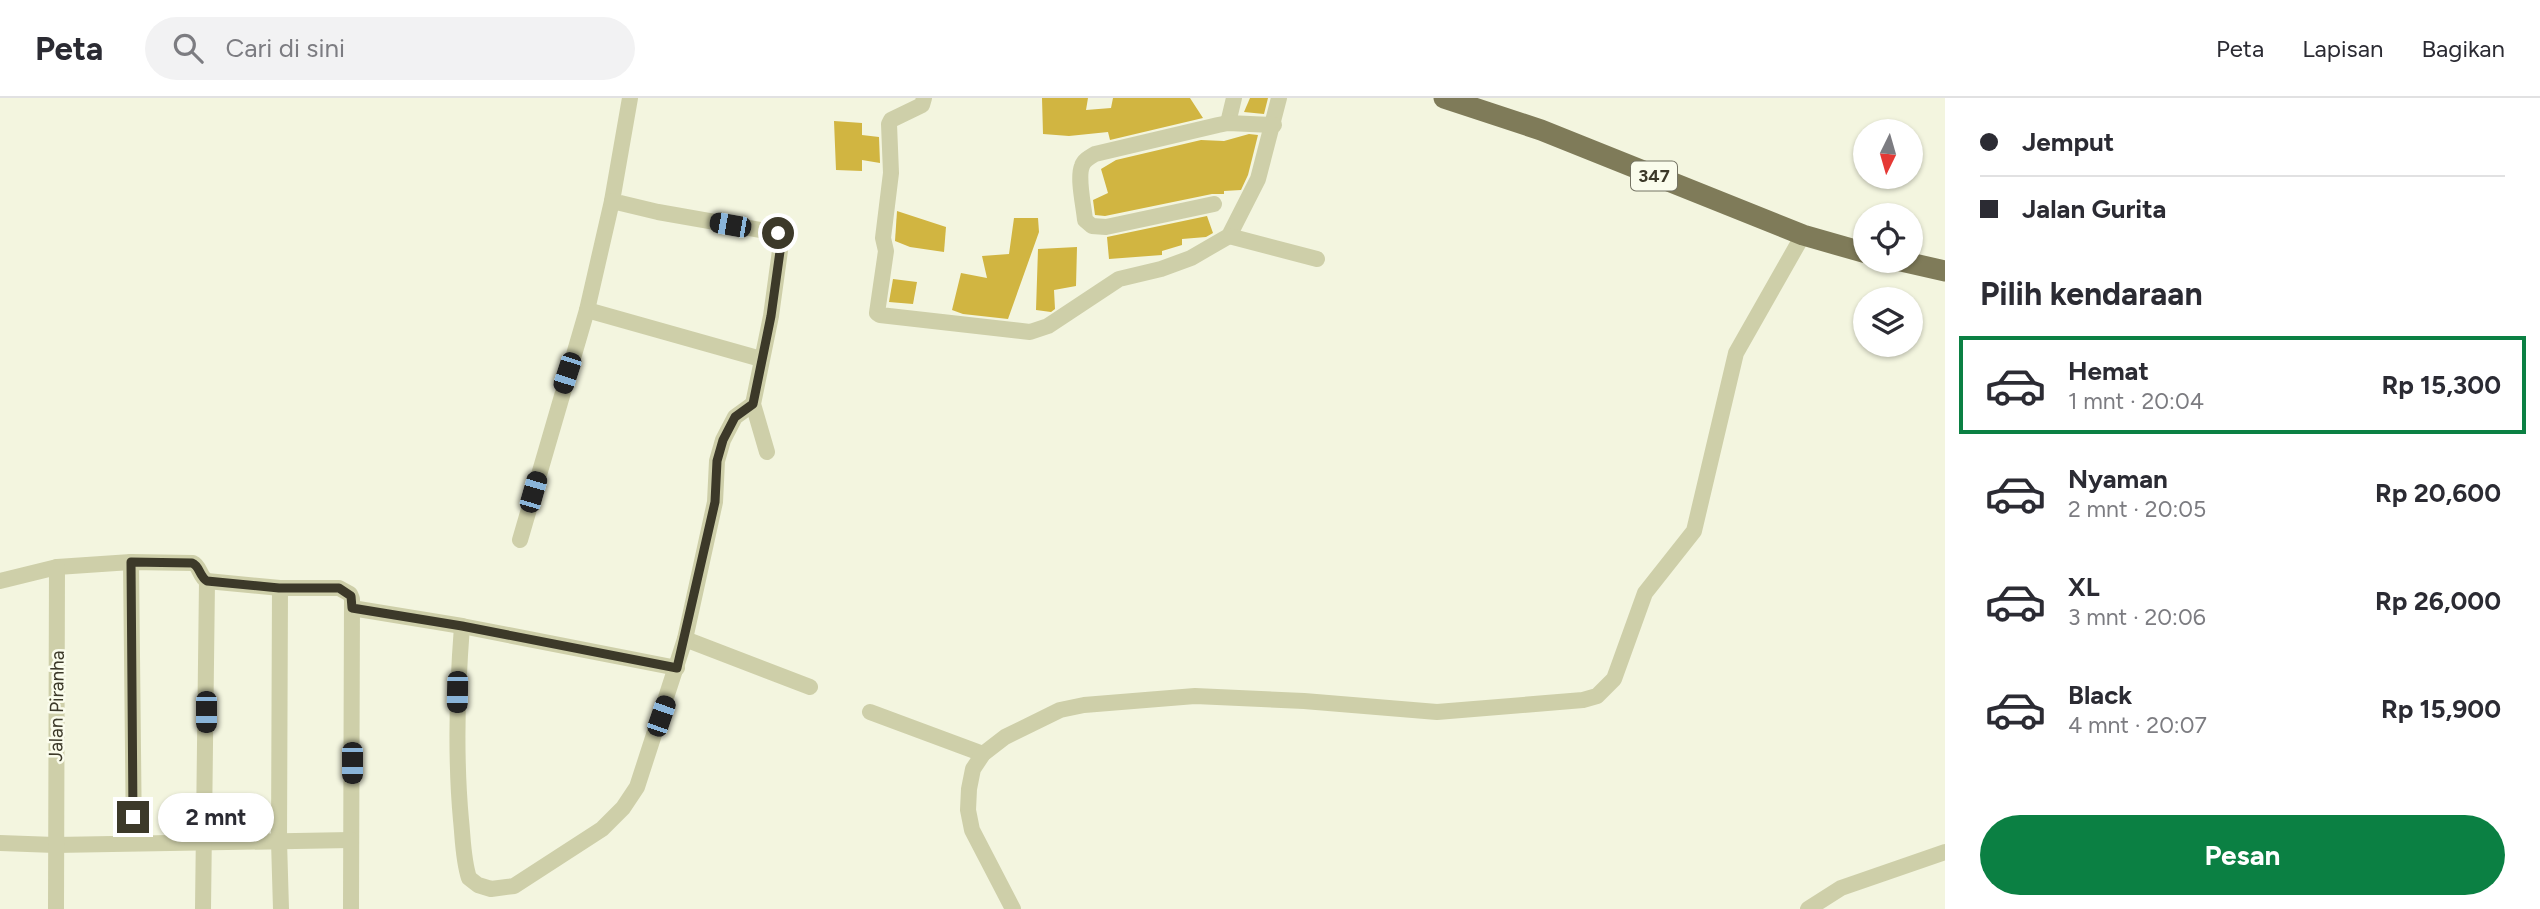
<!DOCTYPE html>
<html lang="id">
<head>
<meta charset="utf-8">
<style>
	body { margin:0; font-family:Figtree,sans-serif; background:#f2f2f3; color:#2b2b33; height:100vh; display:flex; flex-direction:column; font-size:26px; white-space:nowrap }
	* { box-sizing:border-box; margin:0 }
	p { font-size:23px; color:#7c7c81 }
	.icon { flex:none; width:38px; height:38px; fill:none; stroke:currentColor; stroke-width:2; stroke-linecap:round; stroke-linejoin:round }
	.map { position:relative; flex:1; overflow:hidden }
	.sheet { display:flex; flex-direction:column; background:#fff; width:595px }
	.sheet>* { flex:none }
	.guide { display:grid; align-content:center; height:154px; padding:0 35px; background:#fff }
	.needle { width:46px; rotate:185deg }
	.controls { position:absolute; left:1853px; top:21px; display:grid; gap:14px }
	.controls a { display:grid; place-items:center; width:70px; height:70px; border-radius:50%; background:#fff; box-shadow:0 2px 5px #0004; font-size:35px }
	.end { position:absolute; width:32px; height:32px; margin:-16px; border:9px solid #3c3929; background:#fff; box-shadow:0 0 0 4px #fff }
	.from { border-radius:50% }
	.bubble { position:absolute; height:49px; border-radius:24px; background:#fff; box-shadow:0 2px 5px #0004; font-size:23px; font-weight:700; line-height:49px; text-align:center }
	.car { position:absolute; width:21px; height:42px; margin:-21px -10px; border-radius:9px; box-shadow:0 0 5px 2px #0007; background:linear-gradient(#222 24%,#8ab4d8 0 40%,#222 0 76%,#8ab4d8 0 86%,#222 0) }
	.guide b { display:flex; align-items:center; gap:24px; height:66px; font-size:26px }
	.guide b+b { border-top:2px solid #e1e1e2 }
	.guide i { width:18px; height:18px; background:#2b2b33 }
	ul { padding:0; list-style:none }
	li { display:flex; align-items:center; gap:21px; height:98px; margin:0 14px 10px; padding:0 21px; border:4px solid transparent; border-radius:0px }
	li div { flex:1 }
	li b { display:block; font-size:26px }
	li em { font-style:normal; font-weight:700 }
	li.on { border-color:#0b8043 }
	li>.icon { width:63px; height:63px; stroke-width:1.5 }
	h2 { padding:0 35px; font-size:32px; line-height:84px }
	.action { display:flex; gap:14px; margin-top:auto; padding:14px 35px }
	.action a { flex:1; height:80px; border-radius:42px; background:#0b8043; color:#fff; font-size:28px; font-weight:700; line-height:80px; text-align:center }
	header { display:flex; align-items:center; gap:42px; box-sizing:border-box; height:98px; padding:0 35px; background:#fff; border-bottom:2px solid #e1e1e2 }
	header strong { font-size:33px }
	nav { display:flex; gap:38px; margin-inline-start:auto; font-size:24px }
	.search { width:490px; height:63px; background:#f2f2f3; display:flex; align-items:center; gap:18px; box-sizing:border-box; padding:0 24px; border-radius:38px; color:#7c7c81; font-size:26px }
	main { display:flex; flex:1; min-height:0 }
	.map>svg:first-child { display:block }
</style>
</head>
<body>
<header>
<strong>Peta</strong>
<div class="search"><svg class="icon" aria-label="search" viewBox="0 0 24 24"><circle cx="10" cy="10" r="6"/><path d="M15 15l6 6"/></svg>Cari di sini</div>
<nav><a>Peta</a><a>Lapisan</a><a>Bagikan</a></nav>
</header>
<main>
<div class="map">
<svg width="1945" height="811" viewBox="0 0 1945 811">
	<rect width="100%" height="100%" fill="#f3f5df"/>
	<g fill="#d1b541">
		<polygon points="1042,0 1088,0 1086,12 1111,10 1113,0 1190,0 1203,20 1110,42 1108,34 1069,38 1043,36"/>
		<polygon points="1250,0 1268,0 1264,16 1244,14"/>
		<polygon points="834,23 862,25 862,37 879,39 880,65 862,62 862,73 836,72"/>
		<polygon points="1249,36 1258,37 1248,77 1241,92 1224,93 1224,96 1212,96 1105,118 1095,117 1093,102 1108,95 1101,71 1116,62 1201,42 1224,43"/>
		<polygon points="897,113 946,129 944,154 910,149 895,143"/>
		<polygon points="1207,118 1213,135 1206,139 1182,141 1182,147 1162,153 1162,157 1109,161 1107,139"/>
		<polygon points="1014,120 1038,120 1039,134 1008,221 963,216 952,212 961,175 987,180 982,158 1009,156"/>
		<polygon points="1077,149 1076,188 1054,192 1055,211 1051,214 1036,212 1038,151"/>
		<polygon points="893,181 917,184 913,206 889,204"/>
	</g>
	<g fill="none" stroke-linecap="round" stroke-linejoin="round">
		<g stroke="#cecfa9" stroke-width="16">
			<polyline points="630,0 612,103 658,114 778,135 782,138 771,218 753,306 767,354"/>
			<polyline points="924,0 922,7 891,22 889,26 891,75 883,140 886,153 877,215 880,217 1030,234 1048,228 1119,181 1161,171 1191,160 1229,138 1258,81 1279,0"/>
			<polyline points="1228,25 1234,0"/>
			<path d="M1214,106L1106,129L1092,128L1085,122C1084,109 1077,80 1082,68C1084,62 1090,59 1095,56L1218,27L1228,25L1274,27"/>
			<polyline points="1229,138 1317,161"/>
			<polyline points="587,212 761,261"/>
			<polyline points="520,442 587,212 612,103"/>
			<polyline points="131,464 134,745"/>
			<path d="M0,483L57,469L131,464L193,465C200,468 199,478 207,483L280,490H339L350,496L352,501L351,811"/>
			<polyline points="280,490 279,743 281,811"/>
			<polyline points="352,510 462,528 677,570"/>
			<path d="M462,528C457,593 455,657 461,722C463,741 463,762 469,780L478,787L491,791L514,788L602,731L623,710L637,689L685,541L810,589"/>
			<polyline points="685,541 715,404 717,363 723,342 735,319 753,306"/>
			<polyline points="870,614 983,656"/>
			<polyline points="0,745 55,747 351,742"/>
			<polyline points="56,811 57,469"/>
			<polyline points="203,811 207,483"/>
			<polyline points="1013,811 972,732 968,712 969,691 973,671 983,656 1005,639 1060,612 1084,607 1195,598 1304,603 1437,614 1583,602 1597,598 1614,581 1645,495 1694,433 1736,255 1803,137"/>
			<polyline points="1808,811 1841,790 1945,754"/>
		</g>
		<g stroke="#7f7b59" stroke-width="21">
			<polyline points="1444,0 1541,32 1803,137 1866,155"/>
			<polyline points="1901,163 1945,173"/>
		</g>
	</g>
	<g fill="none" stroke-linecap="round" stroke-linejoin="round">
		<path stroke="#3c3929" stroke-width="9" d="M133,719L131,464L192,465C200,468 199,478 207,483L279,490H339L351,498L352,510L462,528L677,570L715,404L717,363L723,342L735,319L753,306L771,218L782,139L778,135"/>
	</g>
	<g text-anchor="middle" stroke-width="5" stroke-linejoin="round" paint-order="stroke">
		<rect fill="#fafcec" stroke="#757464" stroke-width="2" x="1631" y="63.5" width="46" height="29" rx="5"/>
		<g font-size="18" font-weight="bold" fill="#3c3929">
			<text x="1654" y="84">347</text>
		</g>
		<g font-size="19" fill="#3c3929" stroke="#fafcec">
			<text transform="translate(56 608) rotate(-89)" y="7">Jalan Piranha</text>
		</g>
	</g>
</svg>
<div class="controls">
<a><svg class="needle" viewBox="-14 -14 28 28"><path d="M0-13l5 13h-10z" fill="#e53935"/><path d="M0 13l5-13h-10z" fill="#7c7c81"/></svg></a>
<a><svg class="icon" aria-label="locate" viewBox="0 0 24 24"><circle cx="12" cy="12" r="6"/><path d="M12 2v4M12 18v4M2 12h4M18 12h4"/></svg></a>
<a><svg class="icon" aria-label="layers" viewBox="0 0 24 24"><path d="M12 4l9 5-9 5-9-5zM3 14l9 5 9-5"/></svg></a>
</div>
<i class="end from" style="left:778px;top:135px"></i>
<i class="end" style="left:133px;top:719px"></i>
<div class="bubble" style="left:158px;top:695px;width:116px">2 mnt</div>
<i class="car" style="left:730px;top:127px;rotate:280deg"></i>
<i class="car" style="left:567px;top:275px;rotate:198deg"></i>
<i class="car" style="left:533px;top:394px;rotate:16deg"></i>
<i class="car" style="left:457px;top:594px;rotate:181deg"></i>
<i class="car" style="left:206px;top:614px;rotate:180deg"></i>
<i class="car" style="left:661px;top:618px;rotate:19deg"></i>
<i class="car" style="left:352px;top:665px;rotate:180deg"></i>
</div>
<section class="sheet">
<div class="guide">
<b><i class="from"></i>Jemput</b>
<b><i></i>Jalan Gurita</b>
</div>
<h2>Pilih kendaraan</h2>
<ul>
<li class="on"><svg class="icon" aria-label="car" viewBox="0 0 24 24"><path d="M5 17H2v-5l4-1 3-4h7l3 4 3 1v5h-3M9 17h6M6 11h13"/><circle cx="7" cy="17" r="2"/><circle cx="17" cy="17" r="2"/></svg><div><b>Hemat</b><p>1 mnt · 20:04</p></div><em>Rp 15,300</em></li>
<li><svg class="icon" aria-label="car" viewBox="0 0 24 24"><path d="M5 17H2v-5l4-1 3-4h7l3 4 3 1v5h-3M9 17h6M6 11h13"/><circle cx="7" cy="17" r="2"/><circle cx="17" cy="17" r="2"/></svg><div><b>Nyaman</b><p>2 mnt · 20:05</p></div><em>Rp 20,600</em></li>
<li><svg class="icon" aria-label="car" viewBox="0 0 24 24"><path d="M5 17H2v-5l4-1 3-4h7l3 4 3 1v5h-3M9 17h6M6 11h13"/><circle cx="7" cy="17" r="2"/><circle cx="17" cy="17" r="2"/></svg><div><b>XL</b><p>3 mnt · 20:06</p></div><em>Rp 26,000</em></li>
<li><svg class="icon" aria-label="car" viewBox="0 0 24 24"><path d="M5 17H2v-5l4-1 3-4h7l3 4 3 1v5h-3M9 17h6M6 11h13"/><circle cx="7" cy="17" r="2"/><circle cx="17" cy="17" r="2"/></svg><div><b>Black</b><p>4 mnt · 20:07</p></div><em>Rp 15,900</em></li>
</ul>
<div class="action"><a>Pesan</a></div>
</section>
</main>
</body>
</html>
